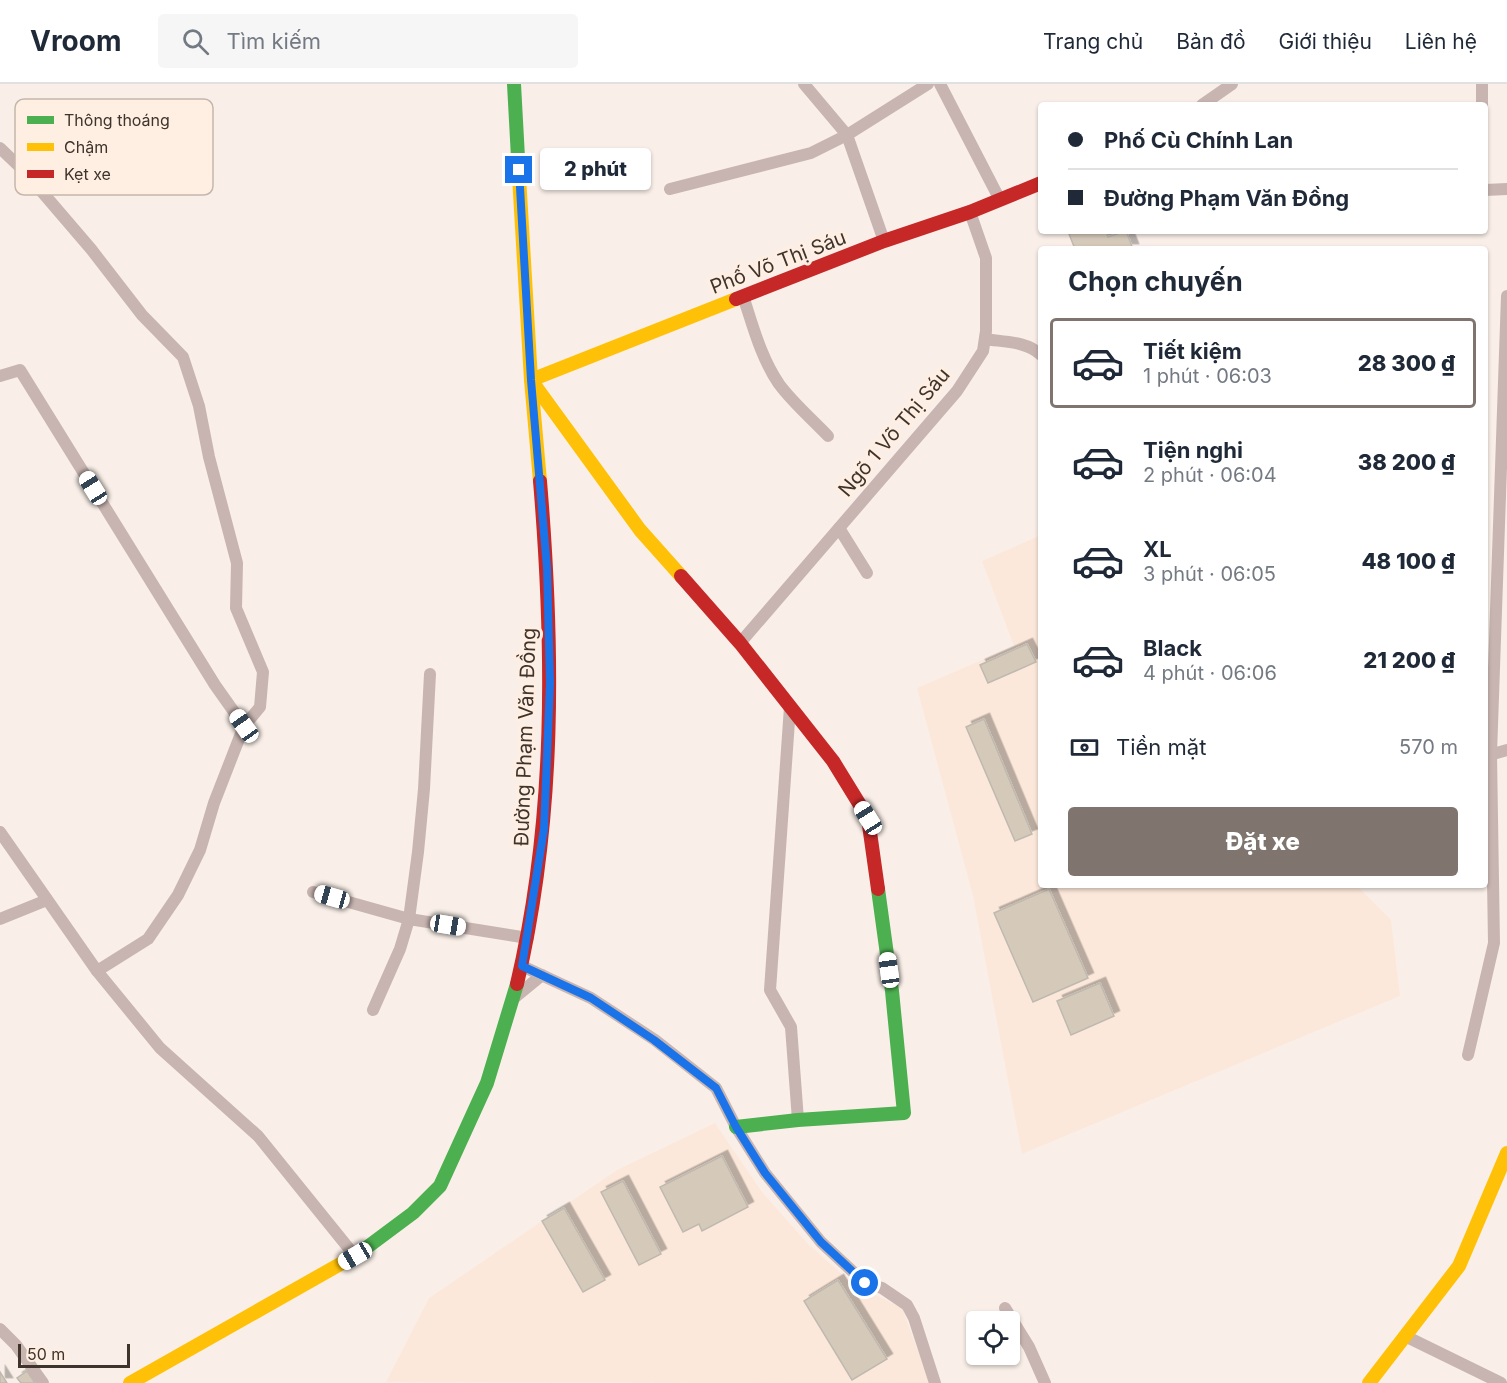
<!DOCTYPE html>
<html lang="vi">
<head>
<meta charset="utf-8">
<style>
	body { margin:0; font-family:Inter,sans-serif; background:#f6f6f7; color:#1f2937; height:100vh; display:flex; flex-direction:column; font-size:22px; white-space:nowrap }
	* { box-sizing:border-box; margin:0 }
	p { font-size:20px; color:#747a83 }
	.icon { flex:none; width:33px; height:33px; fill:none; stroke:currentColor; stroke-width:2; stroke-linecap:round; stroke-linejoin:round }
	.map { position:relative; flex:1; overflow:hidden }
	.drawer { position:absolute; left:1038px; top:162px; width:450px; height:642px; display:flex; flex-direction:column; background:#fff; border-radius:6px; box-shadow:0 2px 4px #0004 }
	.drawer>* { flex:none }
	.hud { position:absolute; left:1038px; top:18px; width:450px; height:132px; border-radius:6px; box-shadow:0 2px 4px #0004; display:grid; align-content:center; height:132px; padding:0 30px; background:#fff }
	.fabs { position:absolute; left:966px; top:1227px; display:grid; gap:12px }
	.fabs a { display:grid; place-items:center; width:54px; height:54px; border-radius:6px; background:#fff; box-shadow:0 2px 4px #0004; font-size:30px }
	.scale { position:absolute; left:18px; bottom:15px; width:112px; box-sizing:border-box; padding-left:6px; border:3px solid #3e342c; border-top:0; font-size:16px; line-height:21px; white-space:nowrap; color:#3e342c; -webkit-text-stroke:4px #ffeee2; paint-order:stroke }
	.end { position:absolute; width:27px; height:27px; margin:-14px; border:8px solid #1a73e8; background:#fff; box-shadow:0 0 0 3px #fff }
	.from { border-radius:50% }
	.bubble { position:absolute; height:42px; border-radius:6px; background:#fff; box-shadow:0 2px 4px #0004; font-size:20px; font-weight:800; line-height:42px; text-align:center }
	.car { position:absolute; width:18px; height:36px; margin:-18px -9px; border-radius:8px; box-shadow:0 0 4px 2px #0007; background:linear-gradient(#fff 24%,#345 0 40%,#fff 0 76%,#345 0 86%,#fff 0) }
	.hud b { display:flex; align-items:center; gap:21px; height:57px; font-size:22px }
	.hud b+b { border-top:2px solid #e0e1e3 }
	.hud i { width:15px; height:15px; background:#1f2937 }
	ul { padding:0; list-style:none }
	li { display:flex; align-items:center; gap:18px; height:90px; margin:0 12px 9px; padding:0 18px; border:3px solid transparent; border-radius:6px }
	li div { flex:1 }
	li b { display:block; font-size:22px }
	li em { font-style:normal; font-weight:800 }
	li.on { border-color:#7f756e }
	li>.icon { width:54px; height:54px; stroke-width:1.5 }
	h2 { padding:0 30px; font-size:27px; line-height:72px }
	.pay { display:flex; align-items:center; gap:15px; height:66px; padding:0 30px; font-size:22px }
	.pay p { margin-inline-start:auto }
	.action { display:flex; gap:12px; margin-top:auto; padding:12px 30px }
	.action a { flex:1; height:69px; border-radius:6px; background:#7f756e; color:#fff; font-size:24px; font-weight:800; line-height:69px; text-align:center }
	header { display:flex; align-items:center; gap:36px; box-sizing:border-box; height:84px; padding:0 30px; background:#fff; border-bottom:2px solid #e0e1e3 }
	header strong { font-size:28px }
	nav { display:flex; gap:33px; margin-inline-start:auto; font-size:21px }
	.search { width:420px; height:54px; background:#f6f6f7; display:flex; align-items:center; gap:15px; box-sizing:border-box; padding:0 21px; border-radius:6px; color:#747a83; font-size:22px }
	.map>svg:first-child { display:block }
</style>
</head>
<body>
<header>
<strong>Vroom</strong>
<div class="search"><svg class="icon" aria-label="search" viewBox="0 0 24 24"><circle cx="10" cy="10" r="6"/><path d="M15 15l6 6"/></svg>Tìm kiếm</div>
<nav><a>Trang chủ</a><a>Bản đồ</a><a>Giới thiệu</a><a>Liên hệ</a></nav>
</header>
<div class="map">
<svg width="1507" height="1299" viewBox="0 0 1507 1299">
	<defs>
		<filter id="shadow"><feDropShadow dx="5.5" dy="-5.5" stdDeviation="0" flood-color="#0004"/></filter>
	</defs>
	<rect width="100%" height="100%" fill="#f9efe8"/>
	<g fill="#fce8da">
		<polygon points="1041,451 1041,801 1356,801 1391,836 1400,912 1022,1070 973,812 917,604 1014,562 982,477"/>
		<polygon points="715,1039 762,1108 808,1160 852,1199 902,1224 930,1299 386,1298 429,1214 617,1086"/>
	</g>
	<g fill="#d5caba" stroke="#bfb9b0" stroke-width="1.5" filter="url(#shadow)">
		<polygon points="1077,147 1106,147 1108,153 1126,147 1133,165 1075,165 1069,150"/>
		<polygon points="1027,560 1036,578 988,599 980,581"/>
		<polygon points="984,635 1032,750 1015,757 966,643"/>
		<polygon points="1049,805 1088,894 1033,918 994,829"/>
		<polygon points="1100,899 1114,932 1071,951 1057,917"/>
		<polygon points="722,1072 748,1123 702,1147 699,1140 683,1148 660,1103"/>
		<polygon points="623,1097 661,1170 639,1181 601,1108"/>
		<polygon points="564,1124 605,1196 583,1208 542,1137"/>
		<polygon points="838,1196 887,1275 852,1296 804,1217"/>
		<polygon points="27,1287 35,1299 21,1299 17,1294"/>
		<polygon points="0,1288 7,1299 0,1299"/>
	</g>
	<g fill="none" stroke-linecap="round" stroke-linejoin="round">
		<g stroke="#c8b5b1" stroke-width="12">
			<polyline points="940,0 1000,116"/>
			<polyline points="1202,21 1232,0"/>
			<polyline points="1482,21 1482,0"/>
			<polyline points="0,64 25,88 91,165 142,231 183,273 199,322 209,373 237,479 236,524 263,588 260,623 244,642"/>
			<polyline points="670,105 811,69 847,51 804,0"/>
			<polyline points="1485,106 1507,105"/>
			<polyline points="884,157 847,51 928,0"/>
			<path d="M743,212C753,242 761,274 779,300C793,319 812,335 828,352"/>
			<path d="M985,255C1003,258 1027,257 1041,271"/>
			<polyline points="0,292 20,286 215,601 244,642 214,719 200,766 178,811 148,855 97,887"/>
			<polyline points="839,444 867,489"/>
			<polyline points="740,559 957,307 983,267 986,247 986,174 970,128"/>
			<polyline points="790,623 770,906 791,943 798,1036"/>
			<polyline points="1486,672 1507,666"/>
			<polyline points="0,748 97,887 160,964 258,1052 355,1172"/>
			<polyline points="313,808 409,835 528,854"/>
			<polyline points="0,835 47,816"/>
			<polyline points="522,882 591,914 655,956 716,1004 736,1043 765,1089 821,1158 865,1199 882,1204 907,1221 914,1234 935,1299"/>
			<polyline points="514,914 542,891"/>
			<polyline points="373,926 400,865 409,835 418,768 424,705 430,590"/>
			<polyline points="1468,971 1494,859 1491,670 1507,212"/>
			<polyline points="1005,1224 1029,1263 1045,1299"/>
			<polyline points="0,1245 16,1261 43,1299"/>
			<polyline points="1405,1252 1501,1299"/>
		</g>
		<g stroke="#4caf50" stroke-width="14">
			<polyline points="514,0 519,92"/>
			<polyline points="736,1043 798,1036 904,1029 892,907 878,805"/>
			<polyline points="358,1170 413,1129 440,1102 487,999 517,900"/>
		</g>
		<g stroke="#ffc107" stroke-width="14">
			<polyline points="519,92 531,296 540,397"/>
			<polyline points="681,492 640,446 531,296 736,215"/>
			<polyline points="130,1299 358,1170"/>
			<polyline points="1369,1299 1459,1182 1507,1069"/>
		</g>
		<g stroke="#c62828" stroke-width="14">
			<polyline points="736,215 884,157 970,128 1041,99"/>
			<polyline points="681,492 740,559 833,677 868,734 878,805"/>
			<path d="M517,900C556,734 554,566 540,397"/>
		</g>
	</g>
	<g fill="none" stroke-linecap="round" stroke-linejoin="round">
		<polyline stroke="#1a73e8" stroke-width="8" points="519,86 531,296 547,484 550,599 544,745 522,882 591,914 654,956 716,1004 736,1043 765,1089 821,1158 865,1199"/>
	</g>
	<g text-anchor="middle" stroke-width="6" stroke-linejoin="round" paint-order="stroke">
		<g font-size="20" fill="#3e342c" stroke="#ffeee2">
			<text transform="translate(778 178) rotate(-21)" y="7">Phố Võ Thị Sáu</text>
			<text transform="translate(894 348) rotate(-50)" y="7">Ngõ 1 Võ Thị Sáu</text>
			<text transform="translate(525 653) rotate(-88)" y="7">Đường Phạm Văn Đồng</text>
		</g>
	</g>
	<rect x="15" y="15" width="198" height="96" rx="9" fill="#ffeee2" stroke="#c5b6ab" stroke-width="1.5"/>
	<rect x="27" y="32" width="27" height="8" fill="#4caf50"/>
	<rect x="27" y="59" width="27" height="8" fill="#ffc107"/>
	<rect x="27" y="86" width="27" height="8" fill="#c62828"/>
	<g font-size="16" fill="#3e342c">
		<text x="64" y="42">Thông thoáng</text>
		<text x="64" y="69">Chậm</text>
		<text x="64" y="96">Kẹt xe</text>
	</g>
</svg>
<div class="fabs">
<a><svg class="icon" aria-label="locate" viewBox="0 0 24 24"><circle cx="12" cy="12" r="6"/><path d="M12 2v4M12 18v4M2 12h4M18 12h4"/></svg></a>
</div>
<div class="scale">50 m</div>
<i class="end from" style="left:865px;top:1199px"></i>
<i class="end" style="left:519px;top:86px"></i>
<div class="bubble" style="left:540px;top:64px;width:111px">2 phút</div>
<i class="car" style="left:93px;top:404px;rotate:328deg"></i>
<i class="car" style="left:244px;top:642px;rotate:325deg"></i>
<i class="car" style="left:868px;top:734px;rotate:328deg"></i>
<i class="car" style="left:332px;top:813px;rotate:286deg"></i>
<i class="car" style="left:448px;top:841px;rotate:99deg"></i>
<i class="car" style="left:889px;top:886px;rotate:352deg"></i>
<i class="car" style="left:355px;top:1172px;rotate:240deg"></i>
<div class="hud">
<b><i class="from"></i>Phố Cù Chính Lan</b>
<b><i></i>Đường Phạm Văn Đồng</b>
</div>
<section class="drawer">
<h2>Chọn chuyến</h2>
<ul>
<li class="on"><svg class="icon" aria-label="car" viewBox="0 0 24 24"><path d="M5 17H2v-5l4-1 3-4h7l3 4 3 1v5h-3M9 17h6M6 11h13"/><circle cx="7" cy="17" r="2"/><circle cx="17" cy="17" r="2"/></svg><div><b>Tiết kiệm</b><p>1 phút · 06:03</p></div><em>28 300 ₫</em></li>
<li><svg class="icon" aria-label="car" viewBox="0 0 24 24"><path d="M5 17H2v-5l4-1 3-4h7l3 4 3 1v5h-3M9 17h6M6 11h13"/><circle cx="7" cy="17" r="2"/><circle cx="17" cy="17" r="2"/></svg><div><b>Tiện nghi</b><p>2 phút · 06:04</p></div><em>38 200 ₫</em></li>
<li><svg class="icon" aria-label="car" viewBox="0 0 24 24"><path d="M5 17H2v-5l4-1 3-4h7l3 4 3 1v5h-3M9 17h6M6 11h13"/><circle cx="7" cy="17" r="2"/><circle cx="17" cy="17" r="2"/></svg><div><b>XL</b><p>3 phút · 06:05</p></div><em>48 100 ₫</em></li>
<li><svg class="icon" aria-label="car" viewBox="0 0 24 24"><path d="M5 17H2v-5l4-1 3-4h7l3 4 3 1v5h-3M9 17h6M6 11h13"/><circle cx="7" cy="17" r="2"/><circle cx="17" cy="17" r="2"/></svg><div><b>Black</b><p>4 phút · 06:06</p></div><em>21 200 ₫</em></li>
</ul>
<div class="pay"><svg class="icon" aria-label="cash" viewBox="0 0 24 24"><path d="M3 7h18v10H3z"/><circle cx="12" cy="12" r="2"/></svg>Tiền mặt<p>570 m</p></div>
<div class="action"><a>Đặt xe</a></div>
</section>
</div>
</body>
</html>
